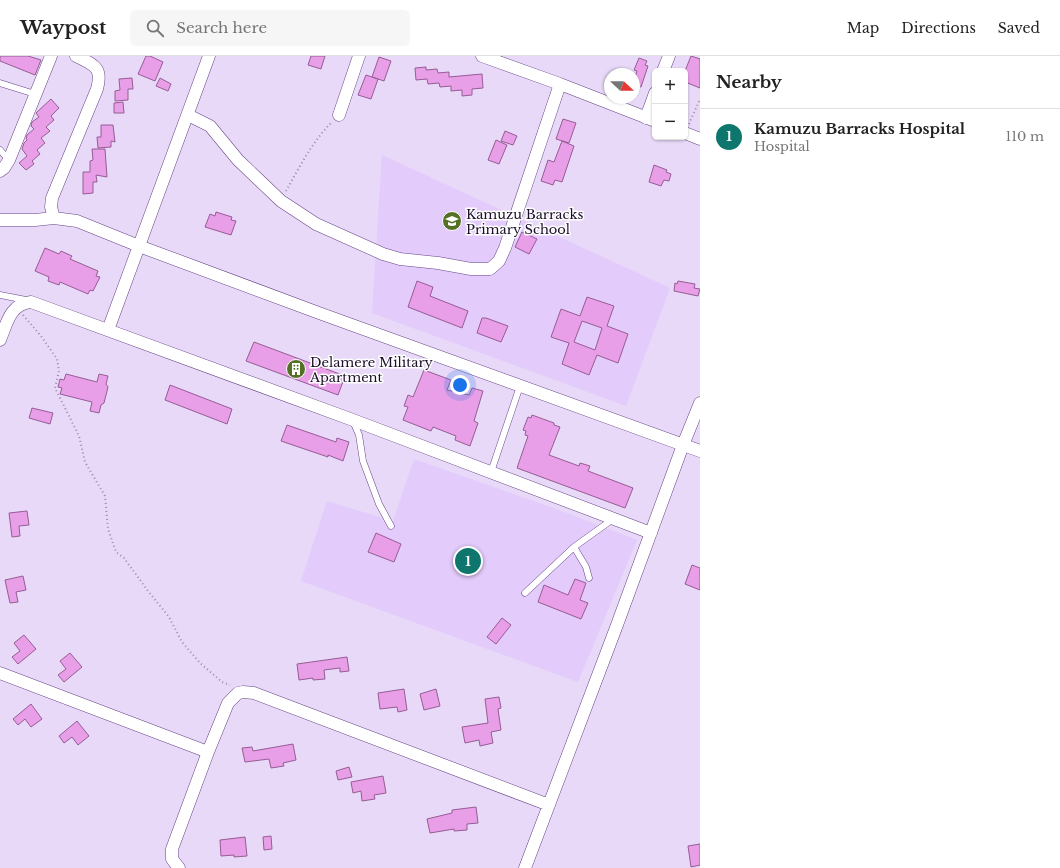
<!DOCTYPE html>
<html lang="en">
<head>
<meta charset="utf-8">
<style>
	body { margin:0; font-family:"Libre Baskerville",serif; background:#f6f6f6; color:#222 }
	.controls { position:absolute; right:12px; top:12px; display:grid; overflow:hidden; border-radius:6px; box-shadow:0 1px 3px #0004 }
	.controls button { width:36px; height:36px; display:grid; place-items:center; padding:0; border:0; border-bottom:1px solid #e0e0e0; background:#fff; color:#222; font:20px sans-serif }
	.compass { position:absolute; left:604px; top:12px; width:36px; height:36px; border-radius:50%; background:#fff; box-shadow:0 1px 3px #0004; rotate:112deg }
	.you { position:absolute; left:460px; top:329px; width:14px; height:14px; margin:-10px; border:3px solid #fff; border-radius:50%; background:#1a73e8; box-shadow:0 0 0 6px #1a73e833 }
	.badge { display:grid; place-items:center; width:26px; height:26px; border-radius:50%; background:#0f766e; color:#fff; font-size:13px; font-weight:700 }
	.pin { position:absolute; translate:-50% -50%; border:2px solid #fff; box-shadow:0 1px 4px #0006 }
	.list { margin:0; padding:0; list-style:none }
	h2 { display:flex; justify-content:space-between; align-items:center; height:52px; margin:0; padding:0 16px; font-size:17px }
	h2 small { font-size:13px; font-weight:400; color:#767676 }
	.list li { display:grid; grid-template-columns:26px 1fr auto; gap:12px; align-items:center; box-sizing:border-box; height:56px; padding:0 16px; border-top:1px solid #e0e0e0 }
	.list b { display:block; font-size:15px; white-space:nowrap }
	.list p { margin:0; font-size:13px; white-space:nowrap; color:#767676 }
	.list em { font-size:13px; font-style:normal; color:#767676 }
	.icon { flex:none; width:22px; height:22px; fill:none; stroke:currentColor; stroke-width:2; stroke-linecap:round; stroke-linejoin:round }
	.map { position:relative; flex:none; width:700px; height:812px; overflow:hidden }
	header { display:flex; align-items:center; gap:24px; box-sizing:border-box; height:56px; padding:0 20px; background:#fff; border-bottom:1px solid #e0e0e0 }
	header strong { font-size:19px }
	nav { display:flex; gap:22px; margin-inline-start:auto; font-size:14px }
	.search { width:280px; height:36px; background:#f6f6f6; display:flex; align-items:center; gap:10px; box-sizing:border-box; padding:0 14px; border-radius:6px; color:#767676; font-size:15px }
	main { display:flex }
	aside { flex:1; background:#fff }
	.map>svg:first-child { display:block }
	.built { fill:#e3cbfc }
	.building { fill:#e89fe7; stroke:#965c95; fill-rule:evenodd }
	.lines { fill:none; stroke-linecap:round; stroke-linejoin:round }
	.service-casing { stroke:#684586; stroke-width:7 }
	.minor-casing { stroke:#684586; stroke-width:13 }
	.path { stroke:#998ba8; stroke-width:2; stroke-dasharray:1 3; stroke-linecap:butt }
	.service { stroke:#fff; stroke-width:6 }
	.minor { stroke:#fff; stroke-width:12 }
	.labels { text-anchor:middle; dominant-baseline:central; stroke-width:3; stroke-linejoin:round; paint-order:stroke }
	.poi-label { font-size:13px; fill:#1c0e29; stroke:#fff; text-anchor:start }
</style>
</head>
<body>
<header>
<strong>Waypost</strong>
<div class="search"><svg class="icon" aria-label="search" viewBox="0 0 24 24"><circle cx="10" cy="10" r="6"/><path d="M15 15l6 6"/></svg>Search here</div>
<nav><a>Map</a><a>Directions</a><a>Saved</a></nav>
</header>
<main>
<div class="map">
<svg width="700" height="812" viewBox="0 0 700 812">
	<rect width="100%" height="100%" fill="#e7d9f7"/>
	<!-- built -->
	<path class="built" d="M382,99L670,232L626,350L372,257Z
		M414,403L562,455L637,484L578,626L301,525L327,445L393,465Z"/>
	<!-- building -->
	<path class="building" d="M0,0H28L41,4L35,19L0,5Z
		M146,0H150L163,6L155,25L138,18Z
		M311,0H325L321,13L308,9Z
		M691,0L700,3V32L685,26V15Z
		M379,1L391,5L384,25L372,21Z
		M639,2L647,5L645,9L648,10L641,31L634,29V24L637,15L634,14Z
		M426,11V14L437,13L438,17L449,16V21L482,18L483,32L472,33V39L462,40V34L451,35V30L440,31L439,27L428,28L427,23L416,24L415,12Z
		M366,19L378,23L371,43L358,39Z
		M132,22L133,33H128V44L115,45V35L120,34L119,23Z
		M160,22L171,28L168,35L156,30Z
		M51,43L59,52L51,60L54,64L46,71L50,75L41,82L45,87L37,94L40,98L32,105L34,108L26,114L19,107L27,100L22,93L24,87L27,84L26,82L27,79L34,73L31,70L32,66L39,61L36,57Z
		M123,46L124,57H114V47Z
		M563,63L576,67L569,87L556,83Z
		M101,69H113L115,86L111,85V91L98,92L97,81H101Z
		M505,75L517,80L513,89L501,85Z
		M496,84L507,89L499,108L488,104Z
		M562,85L574,90L562,126L555,124L553,129L541,125L548,104L554,106Z
		M92,93H105L107,121L96,119L97,126H93V137L83,138V116H90V105L93,104Z
		M654,109L667,114L666,116L671,118L669,125L664,124L661,130L649,126Z
		M216,156L232,161L231,164L236,165L231,179L205,171L210,158L215,160Z
		M522,176L537,183L529,198L515,191Z
		M45,192L59,198L61,195L72,200L70,203L98,215L96,220L100,221L93,235L90,234L88,238L60,226L59,229L48,225L49,221L35,215Z
		M417,225L433,231L430,240L468,255L462,272L408,251Z
		M678,225L695,228L694,232L700,233L698,240L674,235L675,227L677,228Z
		M587,241L614,250L607,270L628,278L618,307L597,299L589,319L562,308L569,287L551,281L561,253L580,260ZM582,265L602,272L595,294L574,286Z
		M482,262H486L508,270L501,286L477,277Z
		M254,286L345,320L338,339L246,305Z
		M424,314L451,324L447,334L469,339L472,332L483,335L474,365L478,367L470,390L455,384L456,380L433,371L431,375L403,364L408,351L404,350L408,339L413,341Z
		M66,318L97,326L99,318L108,320L106,328L108,331L104,347L101,349L99,357L90,355L92,346L60,338L62,332L58,331L60,323L64,324Z
		M170,329L232,353L227,368L165,344Z
		M32,352L53,357L50,368L29,362Z
		M532,359L554,367V369L560,371L549,399L579,410L580,407L590,410L588,415L633,432L625,452L517,412L528,380L525,379L526,375L523,374L528,361L531,362Z
		M287,369L336,386L337,382L349,386L343,405L328,399V401L281,385Z
		M27,455L29,469L19,470L20,480L12,481L9,457Z
		M376,477L401,488L394,506L368,496Z
		M692,509L700,512V534L685,528Z
		M23,520L26,534L16,536L18,546L10,547L5,524Z
		M575,523L586,527L580,544L588,547L581,563L538,546L544,529L568,539Z
		M502,562L511,569L496,588L487,581Z
		M24,579L36,593L18,608L12,601L20,595L14,587Z
		M70,597L82,611L64,626L58,619L66,613L60,605Z
		M347,601L349,615L340,616V612L324,614L325,623L313,624V622L299,624L297,608Z
		M404,633L407,654L398,656L397,651L380,653L378,637Z
		M436,633L440,650L424,654L420,638Z
		M499,641L501,652L498,653L501,674L491,676L493,687L480,690L479,684L465,687L462,671L488,667L485,643Z
		M31,648L42,663L31,671L25,663L18,669L13,663Z
		M77,665L89,680L78,689L72,681L64,687L59,680Z
		M293,688L296,704L283,707L284,710L271,712L269,703L245,706L242,692L252,691L253,695Z
		M349,711L352,721L338,724L336,715Z
		M383,720L386,737L374,739L375,743L362,745L361,735L353,737L351,726Z
		M476,751L478,767L467,768V774L454,775V773L430,777L427,763L452,757V754Z
		M271,780L272,793L264,794L263,781Z
		M245,781L247,800L234,801V799L221,800L220,784Z
		M700,788V809L691,811L688,790Z"/>
	<g class="lines">
		<!-- service casing -->
		<g class="service-casing">
			<path id="service" d="M0,27L35,38
				M0,94L9,104
				M0,239L26,244
				M353,365L359,379L363,405L379,448L391,470
				M491,416L520,330
				M574,491L586,511L589,522
				M525,537L574,491L613,463"/>
		</g>
		<!-- minor casing -->
		<g class="minor-casing">
			<path id="minor" d="M482,0L560,28L655,65
				M663,15L669,0
				M188,59L210,70L238,104L281,145L316,168L383,198L400,203L438,207L471,213H490L499,205L505,192L560,28
				M339,59L359,0
				M646,62L655,37
				M685,77L700,83
				M0,115L4,112L9,104L51,0
				M54,162L51,151L52,142L97,33C103,11 94,9 76,0
				M0,164H35L54,162L77,165L139,190L319,257L700,395
				M108,274L209,0
				M0,284C7,267 10,248 31,246L353,364L651,477
				M0,617L208,696
				M179,812L172,803V793L208,696L228,647L238,637L243,636L254,637L549,749
				M525,812L617,569L683,389L700,347"/>
		</g>
		<!-- path -->
		<path class="path" d="M689,68L700,43
			M286,135C299,112 312,86 331,67
			M23,259L41,280L57,303L59,315L55,332L79,380L85,406L105,440L108,473L116,496L124,502L148,535L169,561L182,586L200,607L222,626L230,629"/>
		<!-- service -->
		<use href="#service" class="service"/>
		<!-- minor -->
		<use href="#minor" class="minor"/>
	</g>
	<!-- icons -->
	<defs>
		<g id="school-disc" transform="scale(1)"><circle r="9.5" fill="#537024" stroke="#fff"/><path d="M0-5L7-2L0 1L-7-2ZM-4 1L0 2.5L4 1V4Q0 6-4 4Z" fill="#fff"/></g>
		<g id="building-disc" transform="scale(1)"><circle r="9.5" fill="#537024" stroke="#fff"/><path d="M-4-6H4V6H1V3H-1V6H-4ZM-2.5-4.3h1.7v1.8h-1.7ZM.8-4.3h1.7v1.8H.8ZM-2.5-1h1.7V.8h-1.7ZM.8-1h1.7V.8H.8Z" fill="#fff"/></g>
	</defs>
	<g fill-rule="evenodd">
		<use href="#school-disc" x="452" y="165"/>
		<use href="#building-disc" x="296" y="313"/>
	</g>
	<g class="labels">
		<!-- poi labels -->
		<g class="poi-label">
			<text x="466" y="158">Kamuzu Barracks<tspan x="466" dy="15">Primary School</tspan></text>
			<text x="310" y="306">Delamere Military<tspan x="310" dy="15">Apartment</tspan></text>
		</g>
	</g>
</svg>
<div class="controls">
<button>+</button>
<button>−</button>
</div>
<svg class="compass" viewBox="-18 -18 36 36"><path d="M0-13l5 13h-10z" fill="#e53935"/><path d="M0 13l5-13h-10z" fill="#767676"/></svg>
<div class="you"></div>
<div class="pin badge" style="left:468px;top:505px">1</div>
</div>
<aside>
<h2>Nearby<small></small></h2>
<ul class="list">
<li><span class="badge">1</span><div><b>Kamuzu Barracks Hospital</b><p>Hospital</p></div><em>110 m</em></li>
</ul>
</aside>
</main>
</body>
</html>
